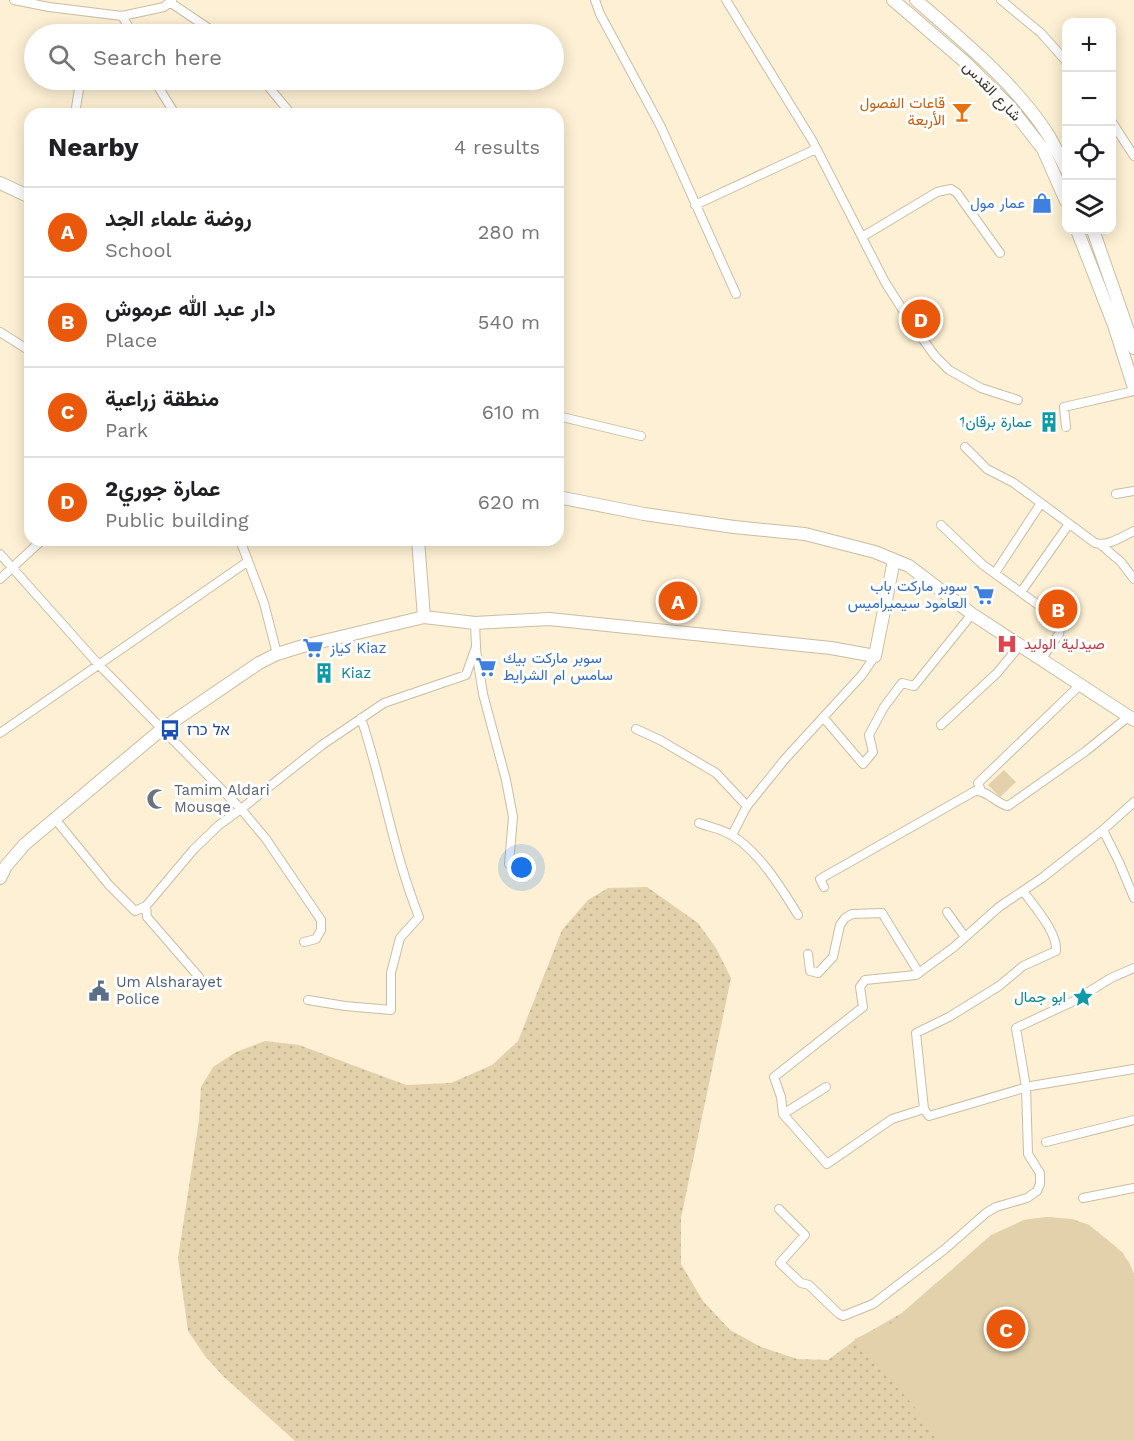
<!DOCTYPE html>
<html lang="en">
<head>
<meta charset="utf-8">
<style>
	body { margin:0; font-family:"Work Sans",Vazirmatn,"Noto Sans Hebrew",sans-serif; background:#f2f2f2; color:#202124 }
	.controls { position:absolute; right:18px; top:18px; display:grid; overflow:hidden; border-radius:12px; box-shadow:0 3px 15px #0003 }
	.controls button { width:54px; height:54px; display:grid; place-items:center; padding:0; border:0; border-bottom:2px solid #e0e0e0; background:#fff; color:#202124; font:30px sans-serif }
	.you { position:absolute; left:522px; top:868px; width:21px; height:21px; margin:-15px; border:4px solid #fff; border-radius:50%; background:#1a73e8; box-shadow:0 0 0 9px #1a73e833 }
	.badge { display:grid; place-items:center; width:39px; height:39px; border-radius:50%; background:#ea580c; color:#fff; font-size:20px; font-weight:700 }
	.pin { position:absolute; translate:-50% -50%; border:3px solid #fff; box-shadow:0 2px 6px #0006 }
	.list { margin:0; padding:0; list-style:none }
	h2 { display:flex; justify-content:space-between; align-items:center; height:78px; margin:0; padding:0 24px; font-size:26px }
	h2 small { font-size:20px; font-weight:400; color:#757577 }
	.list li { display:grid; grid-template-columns:39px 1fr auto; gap:18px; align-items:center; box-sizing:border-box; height:90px; padding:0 24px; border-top:2px solid #e0e0e0 }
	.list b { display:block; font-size:22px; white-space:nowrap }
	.list p { margin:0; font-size:20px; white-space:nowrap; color:#757577 }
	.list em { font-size:20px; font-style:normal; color:#757577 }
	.icon { flex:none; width:33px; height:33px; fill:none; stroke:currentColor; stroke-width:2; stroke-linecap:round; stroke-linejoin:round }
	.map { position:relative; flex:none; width:1134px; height:1441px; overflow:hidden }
	.search { position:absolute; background:#fff; box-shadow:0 3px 15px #0003; left:24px; top:24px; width:540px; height:66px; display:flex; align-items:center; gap:15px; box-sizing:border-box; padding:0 21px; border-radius:33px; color:#757577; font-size:22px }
	.panel { position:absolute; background:#fff; box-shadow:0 3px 15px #0003; left:24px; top:108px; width:540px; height:438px; border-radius:18px }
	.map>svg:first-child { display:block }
	.grass { fill:url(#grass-dots) }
	.park { fill:#e2d1ab }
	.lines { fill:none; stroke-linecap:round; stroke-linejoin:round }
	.street-casing { stroke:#cabda2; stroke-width:10 }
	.secondary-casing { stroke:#cabda2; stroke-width:14 }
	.street { stroke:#fff; stroke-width:8 }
	.secondary { stroke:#fff; stroke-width:12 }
	.labels { text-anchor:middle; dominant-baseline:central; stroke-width:6; stroke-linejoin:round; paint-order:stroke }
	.street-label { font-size:15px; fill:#373328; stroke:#fff }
	.food-label { font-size:15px; fill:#c56008; stroke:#fff; text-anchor:end }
	.shop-label { font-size:15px; fill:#366cbe; stroke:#fff; text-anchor:end }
	.culture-label { font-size:15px; fill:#0d838f; stroke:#fff; text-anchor:end }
	.health-label { font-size:15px; fill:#be3a42; stroke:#fff; text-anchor:start }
	.transit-label { font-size:15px; fill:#164399; stroke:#fff; text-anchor:start }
	.worship-label { font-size:15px; fill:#5b616d; stroke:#fff; text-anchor:start }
	.service-label { font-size:15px; fill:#4e5e75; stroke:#fff; text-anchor:start }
</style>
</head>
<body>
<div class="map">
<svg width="1134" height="1441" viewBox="0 0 1134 1441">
	<defs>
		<pattern id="grass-dots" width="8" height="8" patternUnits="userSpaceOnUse" patternTransform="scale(1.5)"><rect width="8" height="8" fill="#e2d1ab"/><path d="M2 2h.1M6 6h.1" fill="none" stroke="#c2b493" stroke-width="1.8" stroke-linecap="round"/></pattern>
	</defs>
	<rect width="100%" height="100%" fill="#fdf0d4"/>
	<!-- grass -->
	<path class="grass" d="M647,887L698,923L716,948L731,978L681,1218V1264L703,1301L730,1330L761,1347L797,1359L828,1360L855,1340L902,1313L936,1283L1024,1220L1047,1217L1072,1219L1089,1225L1116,1247L1129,1262L1134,1274V1441H295L223,1376L205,1356L188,1331L178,1258L199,1120L201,1087L213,1067L236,1052L265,1041L299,1045L406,1085L451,1083L492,1065L518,1041L562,930L588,900L608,888Z"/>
	<!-- park -->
	<path class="park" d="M1004,770L1016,782L1000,797L988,785Z
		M1047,1217L1072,1220L1089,1225L1123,1253L1134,1275V1439L1132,1441H943L879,1365L854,1339L889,1325L991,1235L1024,1220Z"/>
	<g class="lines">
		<!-- street casing -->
		<g class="street-casing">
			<path id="street" d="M14,0L49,7L122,16L164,7L172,0
				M595,0L600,14L661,127L736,294
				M726,0L812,140L885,282L911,323L935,356L949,370L981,388L1018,400
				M1001,0L1041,33L1066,61
				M171,3L217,34
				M122,16L133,34
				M154,80L175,114
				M263,80L291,114
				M75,114L80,83
				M1112,122L1134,156
				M695,205L816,149
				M862,237L937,192L951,189L957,193L1000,253
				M0,332L30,351
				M558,416L641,436
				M1066,427L1064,407L1134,391
				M965,447L987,469L1014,483L1095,543C1108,547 1123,536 1134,531
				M1116,494L1134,491
				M941,525L983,565L1055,617L1061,623L1059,634L1042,658
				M240,540L264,603L277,654
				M1100,544L1121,562L1134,579
				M0,554L99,665L241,809L322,745L384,703L466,675L476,647L475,623
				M995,573L1041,503
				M0,579L42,540
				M1021,592L1069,524
				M476,650L483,694L506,780L513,817L509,864
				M823,717L863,764L873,752L869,735L884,707L902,683L914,686L972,614
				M941,725L997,673L1021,644
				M636,729L660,740L716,773L747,806L785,759L862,675L875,656
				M0,733L247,562
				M981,791L978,783L1080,685
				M55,819L109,885L135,911L146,906
				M699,823C709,827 722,829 731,835C758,850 782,889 798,915
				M1103,830L1119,862L1134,898
				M732,835L747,806
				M824,887L820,879L975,791C988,790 996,804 1008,806L1086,751L1128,717
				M947,912L965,937
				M808,954L810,971L818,973L833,957L840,925L845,918L852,914L882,913L919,973
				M199,977L147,917L146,906L194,849L219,825L241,809L266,839L321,920V930L316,939L304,942
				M308,1000L345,1006L391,1010V973L400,938L419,917C393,852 383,783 361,718
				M826,1087L783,1114L827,1164L892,1119L924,1109L929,1116L1031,1086L1134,1069
				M924,1109L916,1033L949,1017L999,986L1023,966L1056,951C1058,933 1034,906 1023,891
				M783,1114L781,1097L774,1077L863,1007L860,987L865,980L916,975L954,947L999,907L1042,878L1103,830L1134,802
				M1046,1142L1134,1120
				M1083,1198L1134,1188
				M779,1209L805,1235L780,1263L801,1283L809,1285L839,1314L843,1316L873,1304L945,1249L986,1213L996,1207L1027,1198L1037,1191L1040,1184V1173L1028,1154L1026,1087L1016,1028L1074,1001L1111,978L1134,968"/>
		</g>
		<!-- secondary casing -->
		<g class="secondary-casing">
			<path id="secondary" d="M893,0L965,62L1011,108L1043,149L1066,201
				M916,0C962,40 1016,84 1049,136C1055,147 1061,158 1066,169
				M0,183L30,197
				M1077,230L1114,325L1134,388
				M1093,230L1134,348
				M558,497L644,514L734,527L805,534L875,552L909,566L972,614L1134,720
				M424,617L475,623L549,619L831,648L875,656L894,560
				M0,878L6,866L25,844L162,729L259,663L277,654L303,646L424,617L418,540"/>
		</g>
		<!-- street -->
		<use href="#street" class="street"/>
		<!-- secondary -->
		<use href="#secondary" class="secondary"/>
	</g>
	<!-- icons -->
	<defs>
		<g id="bar-bare" transform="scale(1.62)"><path d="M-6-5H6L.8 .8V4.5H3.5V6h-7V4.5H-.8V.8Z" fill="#e8710a" stroke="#fff" stroke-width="2.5" paint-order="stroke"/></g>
		<g id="shop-bare" transform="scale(1.62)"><path d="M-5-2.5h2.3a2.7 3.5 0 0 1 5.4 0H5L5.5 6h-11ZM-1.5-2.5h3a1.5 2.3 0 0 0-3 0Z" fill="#3f7fe0" stroke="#fff" stroke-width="2.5" paint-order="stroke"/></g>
		<g id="building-bare" transform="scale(1.62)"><path d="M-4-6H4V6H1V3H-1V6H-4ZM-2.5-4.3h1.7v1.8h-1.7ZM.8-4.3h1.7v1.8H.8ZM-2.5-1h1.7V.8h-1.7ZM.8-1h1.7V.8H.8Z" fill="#0f9aa8" stroke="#fff" stroke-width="2.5" paint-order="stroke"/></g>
		<g id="supermarket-bare" transform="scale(1.62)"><path d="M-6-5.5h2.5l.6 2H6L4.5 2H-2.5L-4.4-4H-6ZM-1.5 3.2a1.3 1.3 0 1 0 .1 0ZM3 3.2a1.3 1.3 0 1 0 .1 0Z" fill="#3f7fe0" stroke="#fff" stroke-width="2.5" paint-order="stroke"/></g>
		<g id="hospital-bare" transform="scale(1.62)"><path d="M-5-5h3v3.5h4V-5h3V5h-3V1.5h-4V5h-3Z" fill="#e0444e" stroke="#fff" stroke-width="2.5" paint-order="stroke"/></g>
		<g id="bus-bare" transform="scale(1.62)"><path d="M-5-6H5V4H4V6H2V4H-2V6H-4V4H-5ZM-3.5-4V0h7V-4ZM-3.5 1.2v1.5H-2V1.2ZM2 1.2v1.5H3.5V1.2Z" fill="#1a4fb4" stroke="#fff" stroke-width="2.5" paint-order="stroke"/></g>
		<g id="mosque-bare" transform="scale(1.62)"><path d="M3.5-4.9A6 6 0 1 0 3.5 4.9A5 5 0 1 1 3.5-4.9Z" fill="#6b7280" stroke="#fff" stroke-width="2.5" paint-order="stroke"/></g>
		<g id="civic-bare" transform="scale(1.62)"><path d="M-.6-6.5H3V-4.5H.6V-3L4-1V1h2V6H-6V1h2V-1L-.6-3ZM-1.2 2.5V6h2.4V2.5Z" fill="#5c6f8a" stroke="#fff" stroke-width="2.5" paint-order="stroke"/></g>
		<g id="sight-bare" transform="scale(1.62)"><path d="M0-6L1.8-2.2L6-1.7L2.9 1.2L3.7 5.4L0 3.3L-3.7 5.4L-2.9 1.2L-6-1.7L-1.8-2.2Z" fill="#0f9aa8" stroke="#fff" stroke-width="2.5" paint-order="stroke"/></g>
	</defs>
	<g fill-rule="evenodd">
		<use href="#bar-bare" x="962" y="112"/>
		<use href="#shop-bare" x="1042" y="203"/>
		<use href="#building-bare" x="1049" y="422"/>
		<use href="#supermarket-bare" x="984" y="595"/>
		<use href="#hospital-bare" x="1007" y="644"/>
		<use href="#supermarket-bare" x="313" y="648"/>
		<use href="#supermarket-bare" x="486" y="667"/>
		<use href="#building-bare" x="324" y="673"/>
		<use href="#bus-bare" x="170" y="730"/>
		<use href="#mosque-bare" x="157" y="799"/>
		<use href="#civic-bare" x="99" y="991"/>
		<use href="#sight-bare" x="1083" y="997"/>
	</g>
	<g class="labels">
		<!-- street labels -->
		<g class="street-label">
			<text transform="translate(992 91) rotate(46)">شارع القدس</text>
		</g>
		<!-- food labels -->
		<g class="food-label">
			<text x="945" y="103">قاعات الفصول<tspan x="945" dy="17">الأربعة</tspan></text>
		</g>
		<!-- shop labels -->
		<g class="shop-label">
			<text x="1025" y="203">عمار مول</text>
			<text x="967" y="586">سوبر ماركت باب<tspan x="967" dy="17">العامود سيميراميس</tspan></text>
			<text x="330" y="648" text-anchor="start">كياز Kiaz</text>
			<text x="503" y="658" text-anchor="start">سوبر ماركت بيك<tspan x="503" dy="17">سامس ام الشرايط</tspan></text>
		</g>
		<!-- culture labels -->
		<g class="culture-label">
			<text x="1032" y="422">1عمارة برقان</text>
			<text x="341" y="673" text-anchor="start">Kiaz</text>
			<text x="1066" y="997">ابو جمال</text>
		</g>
		<!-- health labels -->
		<g class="health-label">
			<text x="1024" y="644">صيدلية الوليد</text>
		</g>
		<!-- transit labels -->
		<g class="transit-label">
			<text x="187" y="730">אל כרז</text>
		</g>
		<!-- worship labels -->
		<g class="worship-label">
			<text x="174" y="790">Tamim Aldari<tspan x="174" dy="17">Mousqe</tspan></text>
		</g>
		<!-- service labels -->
		<g class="service-label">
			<text x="116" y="982">Um Alsharayet<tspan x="116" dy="17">Police</tspan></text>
		</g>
	</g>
</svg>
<div class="controls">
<button>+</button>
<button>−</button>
<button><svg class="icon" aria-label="locate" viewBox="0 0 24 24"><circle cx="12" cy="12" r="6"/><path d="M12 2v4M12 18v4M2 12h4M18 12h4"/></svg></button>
<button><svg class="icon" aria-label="layers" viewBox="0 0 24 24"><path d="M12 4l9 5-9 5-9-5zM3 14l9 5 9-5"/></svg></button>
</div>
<div class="you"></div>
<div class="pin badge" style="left:678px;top:601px">A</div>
<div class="pin badge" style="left:1058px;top:609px">B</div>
<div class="pin badge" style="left:1006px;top:1329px">C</div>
<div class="pin badge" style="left:921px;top:319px">D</div>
<div class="search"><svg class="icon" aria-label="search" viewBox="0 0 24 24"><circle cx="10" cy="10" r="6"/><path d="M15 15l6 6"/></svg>Search here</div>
<section class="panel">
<h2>Nearby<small>4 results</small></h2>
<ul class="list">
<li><span class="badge">A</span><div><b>روضة علماء الجد</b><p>School</p></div><em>280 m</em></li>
<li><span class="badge">B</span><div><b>دار عبد الله عرموش</b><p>Place</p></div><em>540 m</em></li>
<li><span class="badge">C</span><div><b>منطقة زراعية</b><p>Park</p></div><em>610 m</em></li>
<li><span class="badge">D</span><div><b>عمارة جوري2</b><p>Public building</p></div><em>620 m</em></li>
</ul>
</section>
</div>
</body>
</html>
